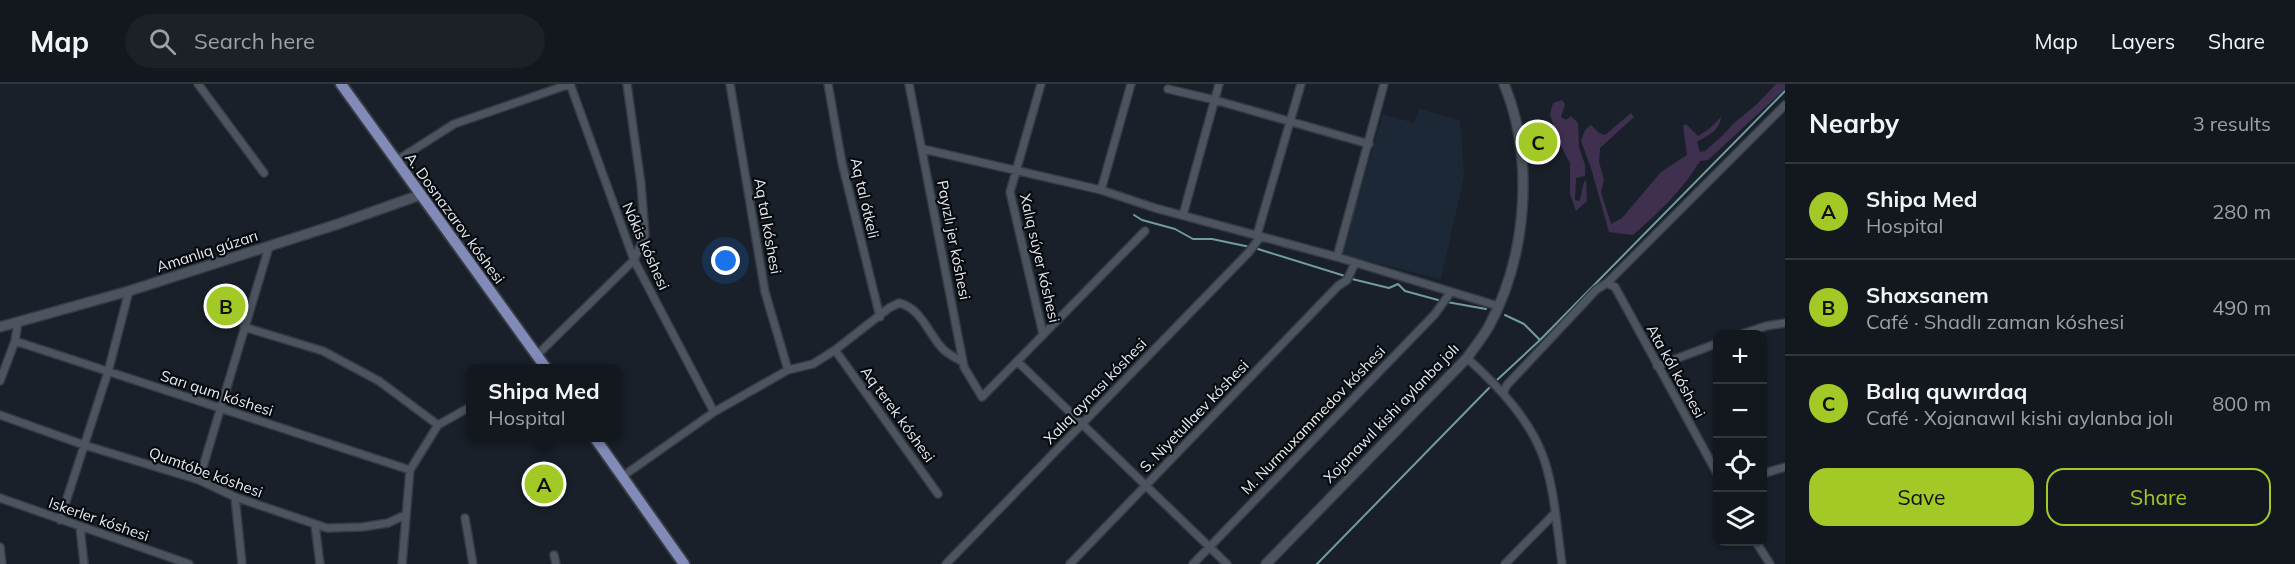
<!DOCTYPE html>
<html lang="en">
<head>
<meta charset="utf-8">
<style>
	body { margin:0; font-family:Mulish,sans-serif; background:#1c2128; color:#f1f3f6 }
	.controls { position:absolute; right:18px; bottom:18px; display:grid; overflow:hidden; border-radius:12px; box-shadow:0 2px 4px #0004 }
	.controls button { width:54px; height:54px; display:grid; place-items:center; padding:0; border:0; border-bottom:2px solid #32373d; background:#13181f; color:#f1f3f6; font:30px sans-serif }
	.you { position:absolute; left:726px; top:177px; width:21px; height:21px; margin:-15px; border:4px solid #fff; border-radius:50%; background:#1a73e8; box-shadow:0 0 0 9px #1a73e833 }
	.badge { display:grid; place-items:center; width:39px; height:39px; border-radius:50%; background:#a3c927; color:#111; font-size:20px; font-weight:700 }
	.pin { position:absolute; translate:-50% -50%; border:3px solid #fff; box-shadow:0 2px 6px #0006 }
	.popup { position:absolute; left:466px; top:280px; width:156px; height:78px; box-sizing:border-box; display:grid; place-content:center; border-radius:12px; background:#13181f; filter:drop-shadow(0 2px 4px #0005); font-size:20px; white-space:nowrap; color:#9da0a4 }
	.popup b { font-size:22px; color:#f1f3f6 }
	.popup::after { content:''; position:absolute; left:50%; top:100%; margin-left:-12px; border:12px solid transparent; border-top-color:#13181f }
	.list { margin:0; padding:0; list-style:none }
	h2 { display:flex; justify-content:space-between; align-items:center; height:78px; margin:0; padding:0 24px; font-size:26px }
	h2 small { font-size:20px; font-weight:400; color:#9da0a4 }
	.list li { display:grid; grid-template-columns:39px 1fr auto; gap:18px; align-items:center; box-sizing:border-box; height:96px; padding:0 24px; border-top:2px solid #32373d }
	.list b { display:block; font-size:22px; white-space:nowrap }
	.list p { margin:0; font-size:20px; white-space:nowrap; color:#9da0a4 }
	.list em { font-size:20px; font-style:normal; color:#9da0a4 }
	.actions { display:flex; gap:12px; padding:18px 24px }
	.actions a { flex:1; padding:14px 0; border:2px solid #a3c927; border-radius:18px; text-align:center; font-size:21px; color:#a3c927 }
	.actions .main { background:#a3c927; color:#111 }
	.icon { flex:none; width:33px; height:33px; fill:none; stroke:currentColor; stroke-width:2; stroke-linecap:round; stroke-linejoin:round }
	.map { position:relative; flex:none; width:1785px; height:480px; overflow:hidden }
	header { display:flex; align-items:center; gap:36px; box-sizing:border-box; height:84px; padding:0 30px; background:#13181f; border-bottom:2px solid #32373d }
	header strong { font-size:28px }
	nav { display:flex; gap:33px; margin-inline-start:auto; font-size:21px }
	.search { width:420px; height:54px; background:#1c2128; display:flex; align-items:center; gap:15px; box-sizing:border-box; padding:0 21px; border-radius:33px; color:#9da0a4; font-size:22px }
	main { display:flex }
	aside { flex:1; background:#13181f }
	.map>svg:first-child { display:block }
	.built { fill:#1d2836 }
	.green { fill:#3f3050 }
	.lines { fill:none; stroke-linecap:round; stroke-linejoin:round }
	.stream { stroke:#729ca0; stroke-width:2 }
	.street-casing { stroke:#363b43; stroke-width:10 }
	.secondary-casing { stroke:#363b43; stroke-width:12 }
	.primary-casing { stroke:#363b43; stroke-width:14 }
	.street { stroke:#4c555f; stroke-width:7 }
	.secondary { stroke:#4c555f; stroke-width:9 }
	.primary { stroke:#828ab8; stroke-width:10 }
	.labels { text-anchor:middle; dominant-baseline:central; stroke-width:4.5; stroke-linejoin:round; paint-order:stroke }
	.street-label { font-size:15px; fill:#e5eaf0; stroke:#070a0e }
</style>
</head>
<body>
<header>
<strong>Map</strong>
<div class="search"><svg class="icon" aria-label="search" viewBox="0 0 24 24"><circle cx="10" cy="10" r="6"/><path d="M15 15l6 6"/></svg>Search here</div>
<nav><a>Map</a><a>Layers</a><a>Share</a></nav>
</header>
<main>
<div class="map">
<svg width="1785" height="480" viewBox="0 0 1785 480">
	<rect width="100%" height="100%" fill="#192029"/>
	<!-- built -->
	<path class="built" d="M1419,25L1460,36L1464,92L1441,195L1341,170L1383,30L1414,39Z"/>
	<!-- green -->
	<path class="green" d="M1776,0H1785V5L1708,76L1700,77C1683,106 1658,129 1633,151L1609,148L1591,84L1581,57L1585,46L1591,41L1599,49L1605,51L1631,29L1634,33L1600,64L1599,78L1604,96L1601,108L1611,140L1622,134L1661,88L1687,71L1683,42L1686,40L1698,52L1709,45L1721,33C1719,48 1708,51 1697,58L1700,68L1705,67L1722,52L1734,39L1756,21Z
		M1562,16L1565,20L1561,33L1566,36L1571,32L1578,39L1579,63L1585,81V92L1576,94L1575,116L1579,117C1583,109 1581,102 1586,95L1587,117L1576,127L1570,110V79L1558,57L1550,30L1553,19Z"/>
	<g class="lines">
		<!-- stream -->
		<path class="stream" d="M1134,131L1142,136L1175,145L1193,155H1212L1250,163
			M1258,165L1345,192
			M1352,195L1389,204L1398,200L1405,207L1438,216
			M1447,218L1486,225
			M1505,231L1524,240L1540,256
			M1497,296L1540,256L1785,7
			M1317,480L1489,304"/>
		<!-- street casing -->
		<g class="street-casing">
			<path id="street" d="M198,0L264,89
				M570,0L634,176L714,328
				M730,0L765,208L788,286
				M828,0L842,79L880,233
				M909,0L964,283L982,313L1145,147
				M1041,0L1010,108L1043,250
				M1168,5L1215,16L1369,60
				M923,65L1101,106L1155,124L1337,173L1498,222
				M396,77L454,40L570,0
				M1101,106L1131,0
				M1183,131L1219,0
				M1257,151L1301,0
				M1337,173L1384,0
				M1607,199L1615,203L1718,391
				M244,243L323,267L379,297L438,341
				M1742,250L1766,242L1785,239
				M15,257L410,386
				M835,266L938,410
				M537,271L634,176L645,151L641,100L627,0
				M1467,274C1498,302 1530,335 1544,375C1555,408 1557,446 1562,480
				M1017,277L1227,480
				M1657,282L1718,259
				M0,297L15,257L18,238
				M1503,309L1507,301L1596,206L1607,199L1785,21
				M0,331L84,361L199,396L235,413L327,444L362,443L388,439L405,431
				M1762,390L1785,383
				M623,392L714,328L788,286L813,280L835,266L889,224L899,219C921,224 928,249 942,264C947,270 956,274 963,278
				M199,396L269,163
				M235,413L242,480
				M0,414L189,480
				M465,434L473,480
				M60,436L108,288L129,207
				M315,441L320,480
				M80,443L84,480
				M1756,458L1770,480
				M0,463L2,480
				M554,471L556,480
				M402,480L410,386L438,341L470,323
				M946,480L1249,168L1261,152
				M1070,480L1338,202L1347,196L1355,179
				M1193,480L1435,230L1450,209
				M1505,480L1555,429"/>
		</g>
		<!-- secondary casing -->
		<g class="secondary-casing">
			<path id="secondary" d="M0,243L129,207L338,140L420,111
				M1266,480L1467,274C1474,264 1482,254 1488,244C1527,173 1535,75 1504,0"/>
		</g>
		<!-- primary casing -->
		<g class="primary-casing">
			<path id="primary" d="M341,0L546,284
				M595,354L684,480"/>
		</g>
		<!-- street -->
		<use href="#street" class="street"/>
		<!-- secondary -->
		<use href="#secondary" class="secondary"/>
		<!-- primary -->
		<use href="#primary" class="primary"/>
	</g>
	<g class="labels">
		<!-- street labels -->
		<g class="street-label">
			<text transform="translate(865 114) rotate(77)">Aq tal ótkeli</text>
			<text transform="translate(455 134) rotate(54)">A. Dosnazarov kóshesi</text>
			<text transform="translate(768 142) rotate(80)">Aq tal kóshesi</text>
			<text transform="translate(954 156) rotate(79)">Payızlı jer kóshesi</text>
			<text transform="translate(646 162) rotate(66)">Nókis kóshesi</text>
			<text transform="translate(207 167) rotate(-18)">Amanlıq gúzarı</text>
			<text transform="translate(1040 174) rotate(77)">Xalıq súyer kóshesi</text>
			<text transform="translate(1676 287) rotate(61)">Ata kól kóshesi</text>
			<text transform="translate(1095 307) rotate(-46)">Xalıq aynası kóshesi</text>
			<text transform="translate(217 309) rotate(18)">Sarı qum kóshesi</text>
			<text transform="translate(1391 329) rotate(-46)">Xojanawıl kishi aylanba jolı</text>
			<text transform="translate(898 330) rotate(54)">Aq terek kóshesi</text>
			<text transform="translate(1194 332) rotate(-46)">S. Niyetullaev kóshesi</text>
			<text transform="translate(1313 336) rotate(-46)">M. Nurmuxammedov kóshesi</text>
			<text transform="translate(206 388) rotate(20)">Qumtóbe kóshesi</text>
			<text transform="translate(99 435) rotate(19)">Iskerler kóshesi</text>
		</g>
	</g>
</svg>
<div class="controls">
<button>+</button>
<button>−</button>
<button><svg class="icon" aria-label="locate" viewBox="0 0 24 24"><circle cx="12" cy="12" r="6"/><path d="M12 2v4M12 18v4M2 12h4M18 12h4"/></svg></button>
<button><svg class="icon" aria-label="layers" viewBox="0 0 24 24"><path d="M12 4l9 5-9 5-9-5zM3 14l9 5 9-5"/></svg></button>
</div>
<div class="you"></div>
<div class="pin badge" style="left:544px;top:400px">A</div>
<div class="popup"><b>Shipa Med</b>Hospital</div>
<div class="pin badge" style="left:226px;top:222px">B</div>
<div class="pin badge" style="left:1538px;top:58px">C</div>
</div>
<aside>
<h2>Nearby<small>3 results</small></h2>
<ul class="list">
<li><span class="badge">A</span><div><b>Shipa Med</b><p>Hospital</p></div><em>280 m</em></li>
<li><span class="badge">B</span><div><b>Shaxsanem</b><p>Café · Shadlı zaman kóshesi</p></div><em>490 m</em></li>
<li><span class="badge">C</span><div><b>Balıq quwırdaq</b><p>Café · Xojanawıl kishi aylanba jolı</p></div><em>800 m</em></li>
</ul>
<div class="actions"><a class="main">Save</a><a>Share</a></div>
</aside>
</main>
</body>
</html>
